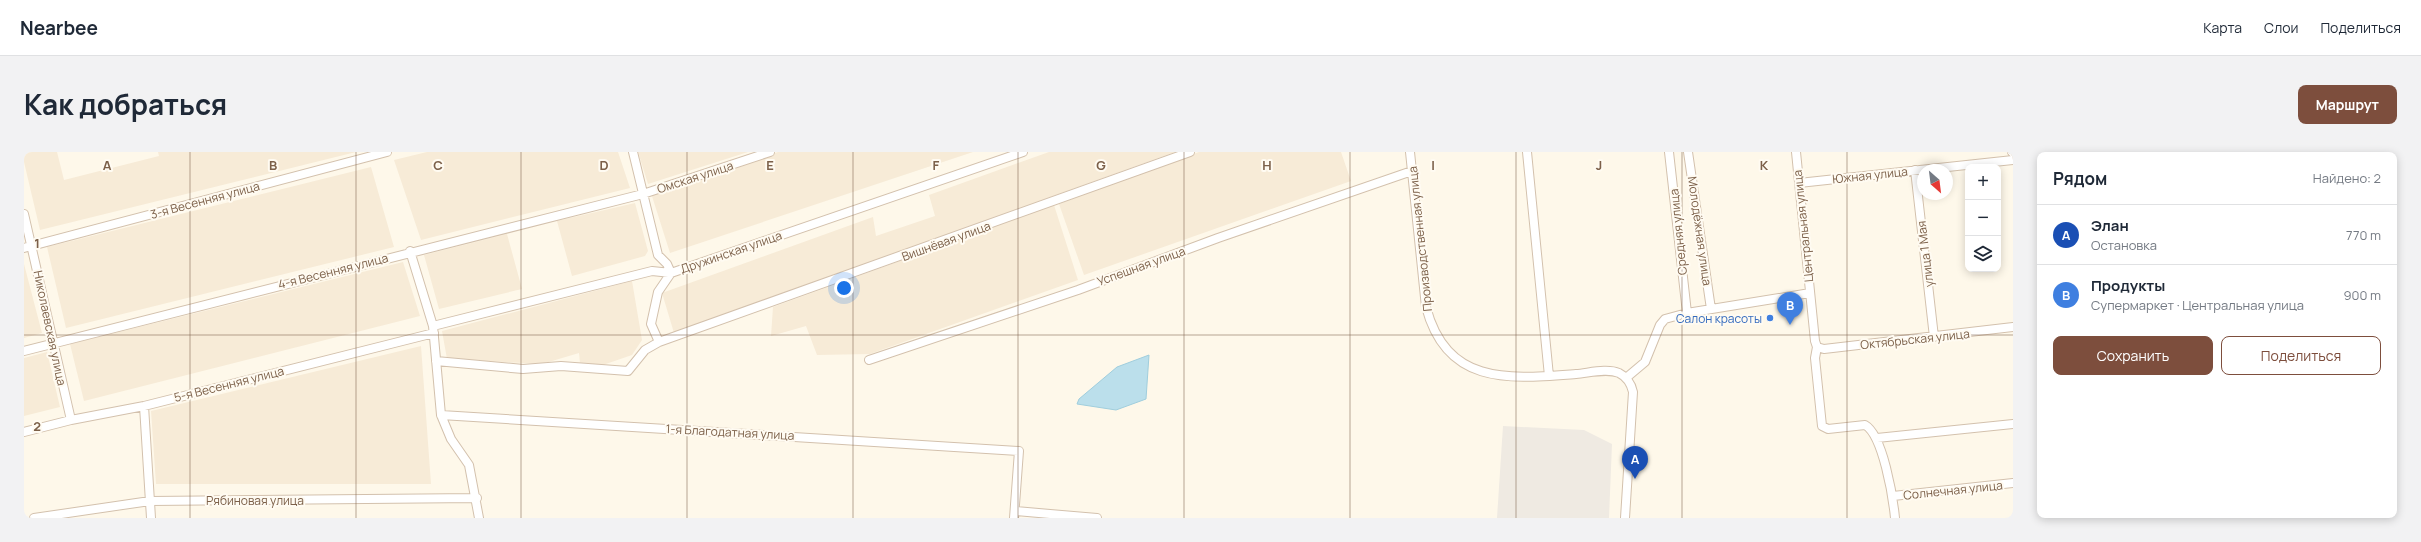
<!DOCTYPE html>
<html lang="ru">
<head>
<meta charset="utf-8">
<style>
	body { margin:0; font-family:Manrope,sans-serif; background:#f2f2f3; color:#1f2937 }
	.controls { position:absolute; right:12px; top:12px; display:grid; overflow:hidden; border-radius:8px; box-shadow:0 2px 10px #0003 }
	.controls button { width:36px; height:36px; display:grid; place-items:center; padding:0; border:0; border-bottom:1px solid #e0e1e3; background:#fff; color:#1f2937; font:20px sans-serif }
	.compass { position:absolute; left:1893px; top:12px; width:36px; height:36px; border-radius:50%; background:#fff; box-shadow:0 2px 10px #0003; rotate:152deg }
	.you { position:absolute; left:820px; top:136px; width:14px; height:14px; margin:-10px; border:3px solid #fff; border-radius:50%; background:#1a73e8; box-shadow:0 0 0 6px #1a73e833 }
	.badge { display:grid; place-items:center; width:26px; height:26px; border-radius:50%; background:#7d4e3d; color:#fff; font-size:13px; font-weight:700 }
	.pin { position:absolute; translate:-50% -33px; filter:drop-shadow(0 1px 2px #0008) }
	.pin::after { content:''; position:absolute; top:21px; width:14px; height:12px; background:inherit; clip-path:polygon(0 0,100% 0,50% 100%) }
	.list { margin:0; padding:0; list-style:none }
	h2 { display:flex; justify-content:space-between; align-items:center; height:52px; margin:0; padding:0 16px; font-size:17px }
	h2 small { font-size:13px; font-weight:400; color:#747a83 }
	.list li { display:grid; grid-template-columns:26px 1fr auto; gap:12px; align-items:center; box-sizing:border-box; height:60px; padding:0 16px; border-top:1px solid #e0e1e3 }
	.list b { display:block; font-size:15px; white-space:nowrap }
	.list p { margin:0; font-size:13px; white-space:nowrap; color:#747a83 }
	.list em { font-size:13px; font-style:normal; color:#747a83 }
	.actions { display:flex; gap:8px; padding:12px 16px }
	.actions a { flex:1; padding:9px 0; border:1px solid #7d4e3d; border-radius:8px; text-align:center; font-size:14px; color:#7d4e3d }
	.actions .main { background:#7d4e3d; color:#fff }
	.icon { flex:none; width:22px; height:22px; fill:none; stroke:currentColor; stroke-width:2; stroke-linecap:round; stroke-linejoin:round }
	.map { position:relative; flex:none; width:1989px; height:366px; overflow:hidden; border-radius:8px }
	header { display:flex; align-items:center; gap:24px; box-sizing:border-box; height:56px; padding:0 20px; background:#fff; border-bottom:1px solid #e0e1e3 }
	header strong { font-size:19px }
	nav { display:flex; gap:22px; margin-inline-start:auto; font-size:14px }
	.intro { display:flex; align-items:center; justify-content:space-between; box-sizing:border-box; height:96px; padding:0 24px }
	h1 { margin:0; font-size:28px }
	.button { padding:10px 18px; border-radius:8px; background:#7d4e3d; color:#fff; font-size:14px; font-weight:700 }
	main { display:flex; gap:24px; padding:0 24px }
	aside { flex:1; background:#fff; border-radius:8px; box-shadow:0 2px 10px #0003 }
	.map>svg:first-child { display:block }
	.residential { fill:#f7ebd7 }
	.industrial { fill:#efeae2 }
	.water { fill:#bbdfeb; stroke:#a0cedd }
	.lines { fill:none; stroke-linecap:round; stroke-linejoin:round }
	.minor-casing { stroke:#d3c1ad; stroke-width:10 }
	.minor { stroke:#fff; stroke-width:8 }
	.grid { fill:none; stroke:#7c6049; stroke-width:1; stroke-opacity:0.55 }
	.shop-dot { fill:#3f7fe0; stroke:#fffbf2; stroke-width:1.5 }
	.labels { text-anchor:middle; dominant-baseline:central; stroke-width:4; stroke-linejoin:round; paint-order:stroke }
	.street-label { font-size:12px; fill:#7c6049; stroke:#fffbf2 }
	.shop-label { font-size:12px; fill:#366cbe; stroke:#fffbf2; text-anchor:end }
	.grid-label { font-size:13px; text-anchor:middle; font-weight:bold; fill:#7c6049; stroke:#fffbf2; stroke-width:4; stroke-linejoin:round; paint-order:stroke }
</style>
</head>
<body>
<header>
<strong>Nearbee</strong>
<nav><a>Карта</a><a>Слои</a><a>Поделиться</a></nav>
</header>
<div class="intro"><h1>Как добраться</h1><a class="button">Маршрут</a></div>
<main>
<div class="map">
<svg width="1989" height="366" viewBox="0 0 1989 366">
	<rect width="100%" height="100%" fill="#fef8ea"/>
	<!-- residential -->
	<path class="residential" d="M0,0H33L40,28L135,4L134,0H332L16,78L0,10Z
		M403,0H594L606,36L397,88L370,8Z
		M614,0H724L624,32Z
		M754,0H949L646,101L627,41Z
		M1025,0H1151L650,181L638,141L849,65L852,84L911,64L905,43Z
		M1175,0H1317L1327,29L1060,123L1035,52Z
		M347,15L370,95L42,176L23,95Z
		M611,51L624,99L621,104L548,124L533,69Z
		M1030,53L1054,128L846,202L793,203L782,174L747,184L749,155Z
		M483,82L498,137L415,157L400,103Z
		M379,110L396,164L60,249L46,192Z
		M0,112L18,181L0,186Z
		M608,129L618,188L608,203L576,214L556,211L555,201L518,212L423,207L418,179Z
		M397,194L407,332H132L127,259Z
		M23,200L36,255L0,264V206Z"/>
	<!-- industrial -->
	<path class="industrial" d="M1479,274L1560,278L1588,292L1585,366H1473Z"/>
	<!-- water -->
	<path class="water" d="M1125,203L1122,247L1092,258L1053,252L1055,247L1093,215Z"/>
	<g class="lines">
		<!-- minor casing -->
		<g class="minor-casing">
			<path id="minor" d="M1386,0L1402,155C1423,234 1485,227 1552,222C1565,221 1583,216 1595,221C1603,225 1607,231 1609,240L1601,366
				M1503,0L1525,224
				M1645,0L1663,161
				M1664,0L1687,157
				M1772,0L1791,189L1793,195
				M1988,0L1989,1
				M1891,18L1910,185
				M1775,31L1989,8
				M0,62L47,268
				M0,96L363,0
				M386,99L409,174L417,263L427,287L445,313L455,366
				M409,174L628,119L647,121L999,0
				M635,190L1166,0
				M1793,195L1791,206L1798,274L1804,277L1841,273C1859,283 1869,345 1871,366
				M1793,195L1800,197L1989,175
				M0,199L619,42L746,0
				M845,208L1054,138L1194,86L1388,19
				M412,209L499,217L537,214L604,219L621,198L635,190L627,172L634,140L647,121L643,112L634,103L609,0
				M1602,226L1621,210L1636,173L1641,167L1663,161L1786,141
				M120,254L127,366
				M417,263L995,299L990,366
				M0,280L47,268L120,254L410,181
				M1853,286L1989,272
				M1869,344L1989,331
				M991,359L1073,366
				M10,366L126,349L453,346"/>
		</g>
		<!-- minor -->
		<use href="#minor" class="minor"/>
	</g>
	<!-- grid -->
	<path class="grid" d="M166,0V366M332,0V366M497,0V366M663,0V366M829,0V366M994,0V366M1160,0V366M1326,0V366M1492,0V366M1658,0V366M1823,0V366M0,183H1989"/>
	<!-- markers -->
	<circle class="shop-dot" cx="1746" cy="166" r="4"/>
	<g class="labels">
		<!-- street labels -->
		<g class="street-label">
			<text transform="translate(1846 23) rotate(-6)">Южная улица</text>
			<text transform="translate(671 25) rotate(-18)">Омская улица</text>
			<text transform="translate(181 48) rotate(-15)">3-я Весенняя улица</text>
			<text transform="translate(1779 74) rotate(-96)">Центральная улица</text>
			<text transform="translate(1676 79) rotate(82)">Молодёжная улица</text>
			<text transform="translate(1654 80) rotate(-96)">Средняя улица</text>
			<text transform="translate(1396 87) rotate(-96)">Производственная улица</text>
			<text transform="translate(922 89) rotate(-20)">Вишнёвая улица</text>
			<text transform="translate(707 100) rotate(-19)">Дружинская улица</text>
			<text transform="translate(1901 102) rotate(-97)">улица 1 Мая</text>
			<text transform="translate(1117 114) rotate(-20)">Успешная улица</text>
			<text transform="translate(309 119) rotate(-14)">4-я Весенняя улица</text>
			<text transform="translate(26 176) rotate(78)">Николаевская улица</text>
			<text transform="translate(1891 187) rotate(-6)">Октябрьская улица</text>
			<text transform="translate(205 232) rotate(-14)">5-я Весенняя улица</text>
			<text transform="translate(706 280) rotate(3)">1-я Благодатная улица</text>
			<text transform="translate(1929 338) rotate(-6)">Солнечная улица</text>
			<text x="231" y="348">Рябиновая улица</text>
		</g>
		<!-- shop labels -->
		<g class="shop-label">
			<text x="1738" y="166">Салон красоты</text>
		</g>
	</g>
	<g class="grid-label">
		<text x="83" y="18">A</text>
		<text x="249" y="18">B</text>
		<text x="414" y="18">C</text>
		<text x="580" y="18">D</text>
		<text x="746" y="18">E</text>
		<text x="912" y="18">F</text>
		<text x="1077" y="18">G</text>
		<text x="1243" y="18">H</text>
		<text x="1409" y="18">I</text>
		<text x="1575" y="18">J</text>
		<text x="1740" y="18">K</text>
		<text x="13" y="96">1</text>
		<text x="13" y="279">2</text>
	</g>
</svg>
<div class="controls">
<button>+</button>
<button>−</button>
<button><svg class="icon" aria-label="layers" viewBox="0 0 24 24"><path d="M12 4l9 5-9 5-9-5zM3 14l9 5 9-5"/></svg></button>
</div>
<svg class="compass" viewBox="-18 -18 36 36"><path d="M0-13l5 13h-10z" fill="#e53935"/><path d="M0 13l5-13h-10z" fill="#747a83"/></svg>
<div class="you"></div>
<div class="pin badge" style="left:1611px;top:327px;background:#1a4fb4">A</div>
<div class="pin badge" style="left:1766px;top:173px;background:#3f7fe0">B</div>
</div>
<aside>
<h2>Рядом<small>Найдено: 2</small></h2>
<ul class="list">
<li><span class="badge" style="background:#1a4fb4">A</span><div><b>Элан</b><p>Остановка</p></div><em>770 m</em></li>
<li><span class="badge" style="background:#3f7fe0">B</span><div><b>Продукты</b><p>Супермаркет · Центральная улица</p></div><em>900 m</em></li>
</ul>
<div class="actions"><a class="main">Сохранить</a><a>Поделиться</a></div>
</aside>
</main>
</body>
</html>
